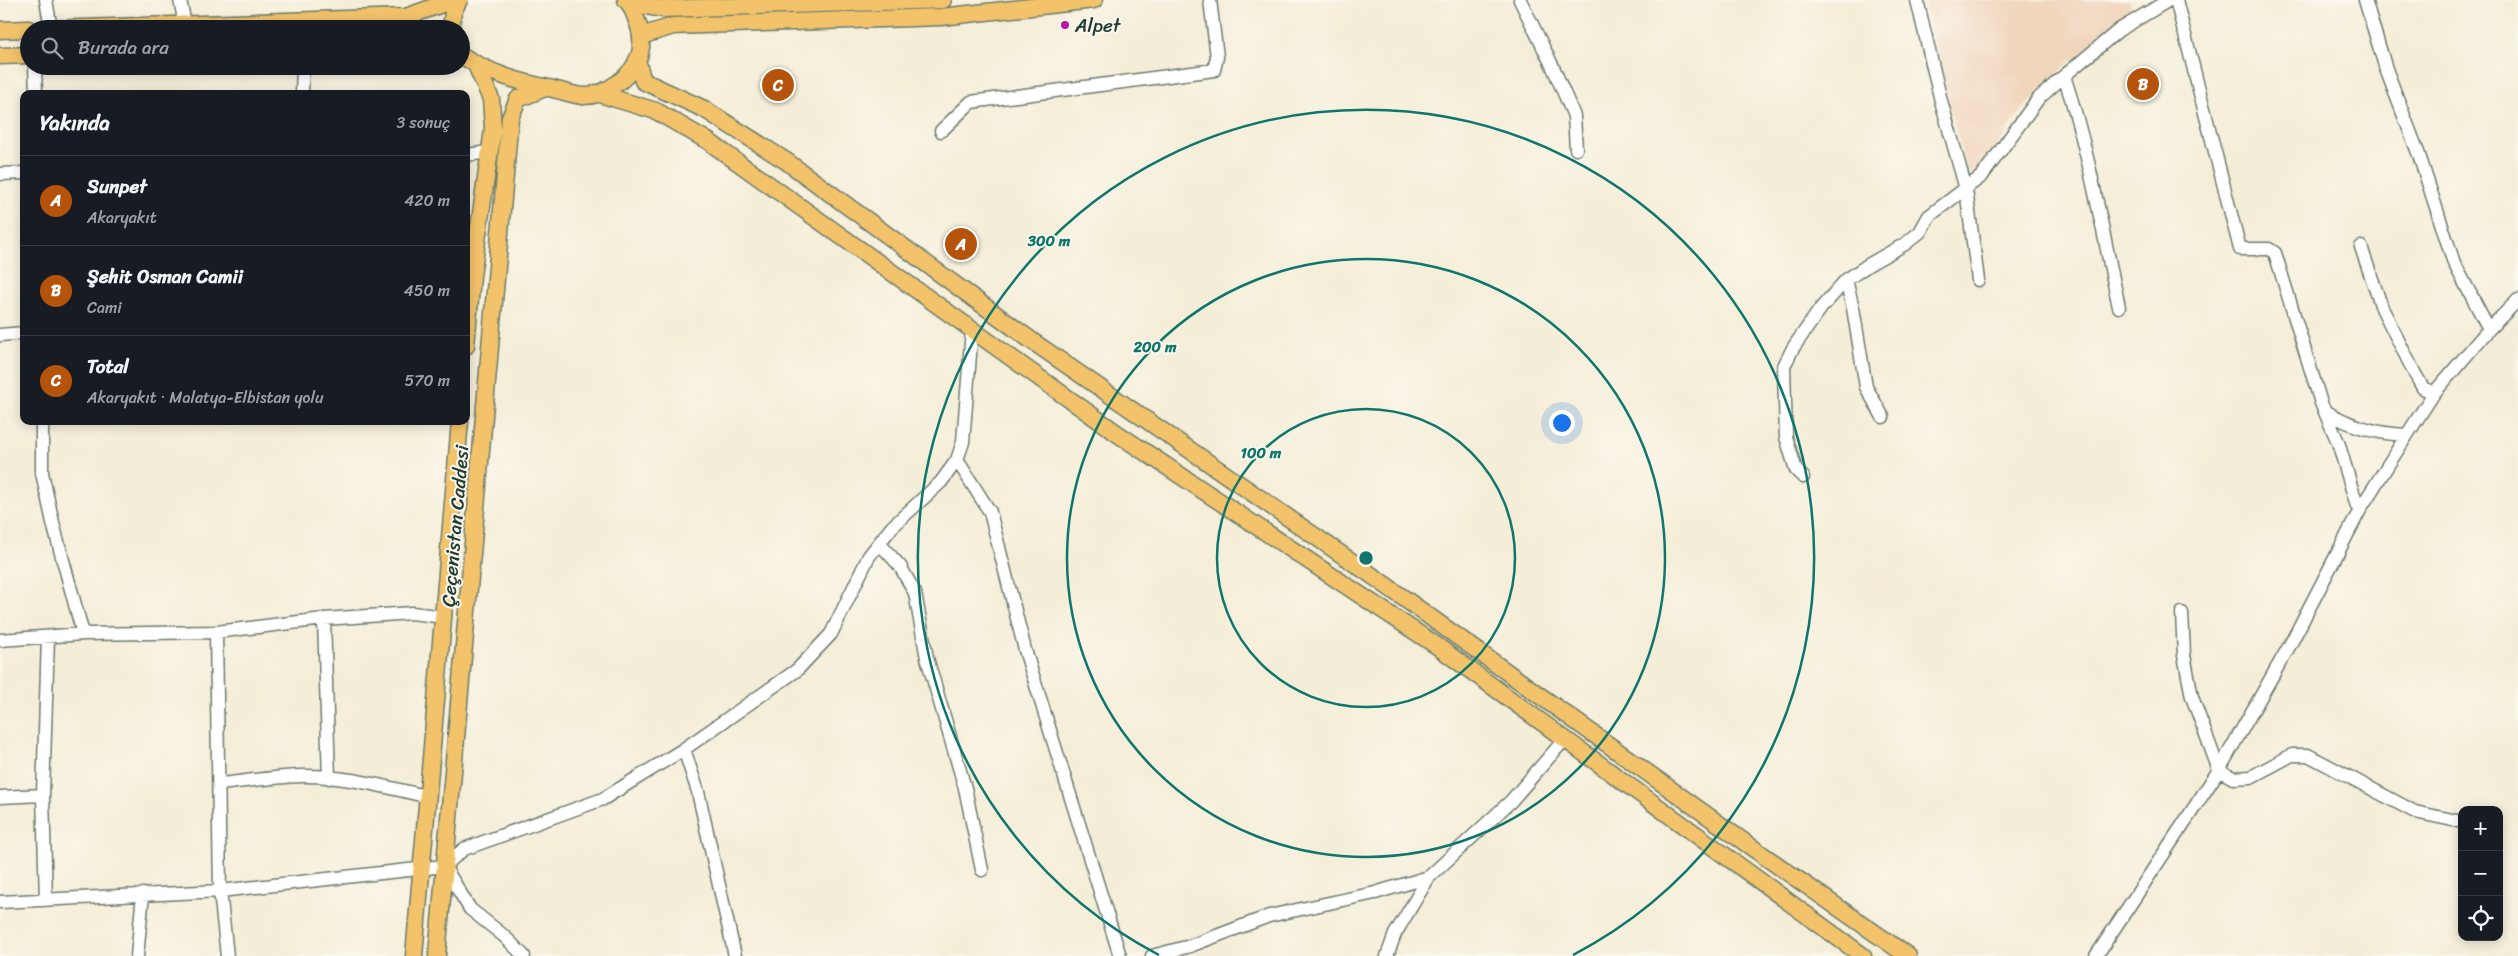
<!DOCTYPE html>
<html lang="tr">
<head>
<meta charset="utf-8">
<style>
	body { margin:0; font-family:Sriracha,sans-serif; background:#242831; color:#f1f3f6 }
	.controls { position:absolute; right:15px; bottom:15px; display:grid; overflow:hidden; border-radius:10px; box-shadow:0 2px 12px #0003 }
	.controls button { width:45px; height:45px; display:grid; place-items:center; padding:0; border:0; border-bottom:1px solid #363941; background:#171b24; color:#f1f3f6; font:25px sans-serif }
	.you { position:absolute; left:1561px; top:422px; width:18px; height:18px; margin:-12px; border:4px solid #fff; border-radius:50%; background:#1a73e8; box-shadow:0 0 0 8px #1a73e833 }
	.badge { display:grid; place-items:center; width:32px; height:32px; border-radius:50%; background:#b45309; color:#fff; font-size:16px; font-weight:700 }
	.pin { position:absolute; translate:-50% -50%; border:2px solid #fff; box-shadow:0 1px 5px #0006 }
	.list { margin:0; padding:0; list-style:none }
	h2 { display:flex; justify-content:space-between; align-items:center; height:65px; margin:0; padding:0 20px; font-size:21px }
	h2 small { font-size:16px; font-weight:400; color:#9ea1a6 }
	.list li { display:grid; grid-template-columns:32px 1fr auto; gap:15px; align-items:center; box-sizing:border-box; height:90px; padding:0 20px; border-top:1px solid #363941 }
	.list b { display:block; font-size:19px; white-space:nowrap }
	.list p { margin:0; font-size:16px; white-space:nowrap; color:#9ea1a6 }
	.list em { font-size:16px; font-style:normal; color:#9ea1a6 }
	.icon { flex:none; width:28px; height:28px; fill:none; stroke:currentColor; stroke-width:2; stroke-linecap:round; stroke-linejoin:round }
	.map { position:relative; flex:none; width:2518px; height:956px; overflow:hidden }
	.search { position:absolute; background:#171b24; box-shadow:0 2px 12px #0003; left:20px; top:20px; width:450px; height:55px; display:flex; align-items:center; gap:12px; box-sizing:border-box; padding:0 18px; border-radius:28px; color:#9ea1a6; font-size:19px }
	.panel { position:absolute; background:#171b24; box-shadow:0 2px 12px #0003; left:20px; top:90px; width:450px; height:335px; border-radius:10px }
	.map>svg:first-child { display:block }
	.built { fill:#f1d5bd }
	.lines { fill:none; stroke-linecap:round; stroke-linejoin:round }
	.minor-casing { stroke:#6a7b6d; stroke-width:15 }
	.major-casing { stroke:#6a7b6d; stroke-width:19 }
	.minor { stroke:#fff; stroke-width:12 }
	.major { stroke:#f2c36a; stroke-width:16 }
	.ring { fill:none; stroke:#0f766e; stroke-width:2.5 }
	.poi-dot { fill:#b5179e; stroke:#fbf7ec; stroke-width:2 }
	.labels { text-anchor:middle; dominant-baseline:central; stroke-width:4; stroke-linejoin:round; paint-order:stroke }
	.poi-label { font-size:19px; fill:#1f3d34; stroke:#fbf7ec; text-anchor:start }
	.street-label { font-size:19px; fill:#1f3d34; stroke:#fbf7ec }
	.centre { fill:#0f766e; stroke:#fbf7ec; stroke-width:2.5 }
	.ring-label { font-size:15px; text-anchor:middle; font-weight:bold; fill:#0f766e; stroke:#fbf7ec; stroke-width:4; stroke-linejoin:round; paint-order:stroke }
</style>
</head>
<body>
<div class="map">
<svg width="2518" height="956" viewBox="0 0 2518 956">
	<rect width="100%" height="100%" fill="#fbf7ec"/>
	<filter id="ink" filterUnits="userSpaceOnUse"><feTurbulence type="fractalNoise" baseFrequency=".02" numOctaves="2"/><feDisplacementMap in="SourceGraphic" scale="10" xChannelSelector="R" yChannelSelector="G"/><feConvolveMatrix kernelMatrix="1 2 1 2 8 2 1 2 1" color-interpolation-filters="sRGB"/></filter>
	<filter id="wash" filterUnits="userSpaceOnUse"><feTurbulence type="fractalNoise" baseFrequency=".0096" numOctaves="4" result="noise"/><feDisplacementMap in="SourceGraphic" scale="20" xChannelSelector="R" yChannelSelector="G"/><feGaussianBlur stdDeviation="1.12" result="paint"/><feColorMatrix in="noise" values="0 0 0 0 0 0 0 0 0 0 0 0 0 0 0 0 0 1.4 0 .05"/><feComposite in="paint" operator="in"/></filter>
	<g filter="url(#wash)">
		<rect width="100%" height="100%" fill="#f4edd7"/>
		<!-- built -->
		<path class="built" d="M1924,0H2128L2133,13L2063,67L2020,112L1979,172L1966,171Z"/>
	</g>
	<g filter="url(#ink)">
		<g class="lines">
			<!-- minor casing -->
			<g class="minor-casing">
				<path id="minor" d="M46,0L51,29
					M180,0L183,14L182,24
					M1520,0L1552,65L1574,116L1576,149
					M1917,0L1941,101L1966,189L1978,280
					M2176,0L2240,249H2269L2275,253L2321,403L2338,442L2357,506H2362
					M2365,0L2386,69L2419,155L2454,263L2489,329
					M35,66L36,94
					M2064,76C2089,151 2102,229 2119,307
					M302,94L303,66
					M941,131L971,102L1214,70L1217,57L1210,0
					M466,155L489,152
					M0,174L24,173
					M2361,247L2382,308L2415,374L2423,388L2434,393
					M1846,280L1853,308L1866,387L1883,417
					M0,335L24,333
					M2325,411C2350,426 2378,434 2407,435
					M42,421V473L54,527L83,634
					M957,460L990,512L1025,650L1120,956
					M1803,477L1796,470L1786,437L1784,366L1793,348L1821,308L1846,280L1868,265L1905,244L1920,232L1929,216L1982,176L2038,99L2064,76L2119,30L2169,0
					M879,543L900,566L915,593L927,658L965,788L982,870
					M2182,613L2184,655L2192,697L2219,770L2233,778L2251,777L2292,755H2308L2415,812L2462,822
					M324,619L329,778
					M216,632L220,891L227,956
					M0,640L83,634L216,632L324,619L412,613L444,617
					M684,749L698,792L735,956
					M220,784C247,781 274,777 301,776C343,775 385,787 426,796
					M0,797L43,795
					M444,866L470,909L504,936L524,956
					M46,900L43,795L48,637
					M0,902L220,891L444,866L464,849L603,799L684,749L797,670L831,634L869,556L892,527L941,482L957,460L963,442L972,330
					M137,956L143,894
					M1152,956L1190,946L1269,916L1375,893L1429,877
					M1387,956L1395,934L1429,877L1511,801L1564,740
					M2096,956L2219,770L2291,643L2362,506L2407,435L2434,393L2489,329L2518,300"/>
			</g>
			<!-- major casing -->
			<g class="major-casing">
				<path id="major" d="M629,3L662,9L943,0
					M52,29L406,17L453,0
					M451,29L453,12L459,0
					M0,30L29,29
					M641,36L673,26L941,17L1094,0
					M461,55C490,74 519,82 553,89C562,91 573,95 583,96C604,97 635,75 640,53C643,41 640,27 635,16C633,10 631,4 626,0
					M0,56L29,55
					M637,60L643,81L704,109L786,161L1032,341L1377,579L1747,844L1908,956
					M596,93L656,111L708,141L1118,434L1437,646L1863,956
					M466,346L472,276L493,129L491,99L476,65
					M414,956L460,421
					M437,956L510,118L518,99L545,88"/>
			</g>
			<!-- minor -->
			<use href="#minor" class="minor"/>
			<!-- major -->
			<use href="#major" class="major"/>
		</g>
	</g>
	<!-- distance rings -->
	<g class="ring">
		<circle cx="1366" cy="558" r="149"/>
		<circle cx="1366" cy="558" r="299"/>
		<path d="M1159 955A448 448 0 1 1 1573 955"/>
	</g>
	<!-- markers -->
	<circle class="poi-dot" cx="1065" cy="25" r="5"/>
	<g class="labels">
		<!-- poi labels -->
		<g class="poi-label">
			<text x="1075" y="25">Alpet</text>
		</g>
		<!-- street labels -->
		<g class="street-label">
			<text transform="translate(455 526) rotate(-85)">Çeçenistan Caddesi</text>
		</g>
	</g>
	<circle cx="1366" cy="558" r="8" class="centre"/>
	<g class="ring-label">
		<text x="1049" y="246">300 m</text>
		<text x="1155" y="352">200 m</text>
		<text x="1261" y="458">100 m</text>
	</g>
</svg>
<div class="controls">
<button>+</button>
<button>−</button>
<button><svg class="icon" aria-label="locate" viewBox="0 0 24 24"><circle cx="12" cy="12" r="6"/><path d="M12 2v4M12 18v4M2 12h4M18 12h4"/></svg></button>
</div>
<div class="you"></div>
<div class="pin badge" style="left:961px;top:244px">A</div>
<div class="pin badge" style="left:2143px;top:84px">B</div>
<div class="pin badge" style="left:778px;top:85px">C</div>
<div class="search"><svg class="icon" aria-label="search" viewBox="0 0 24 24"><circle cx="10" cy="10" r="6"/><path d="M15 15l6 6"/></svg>Burada ara</div>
<section class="panel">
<h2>Yakında<small>3 sonuç</small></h2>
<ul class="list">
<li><span class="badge">A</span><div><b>Sunpet</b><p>Akaryakıt</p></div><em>420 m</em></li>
<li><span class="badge">B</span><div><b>Şehit Osman Camii</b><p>Cami</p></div><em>450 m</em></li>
<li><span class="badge">C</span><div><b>Total</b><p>Akaryakıt · Malatya-Elbistan yolu</p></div><em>570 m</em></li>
</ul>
</section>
</div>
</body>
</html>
